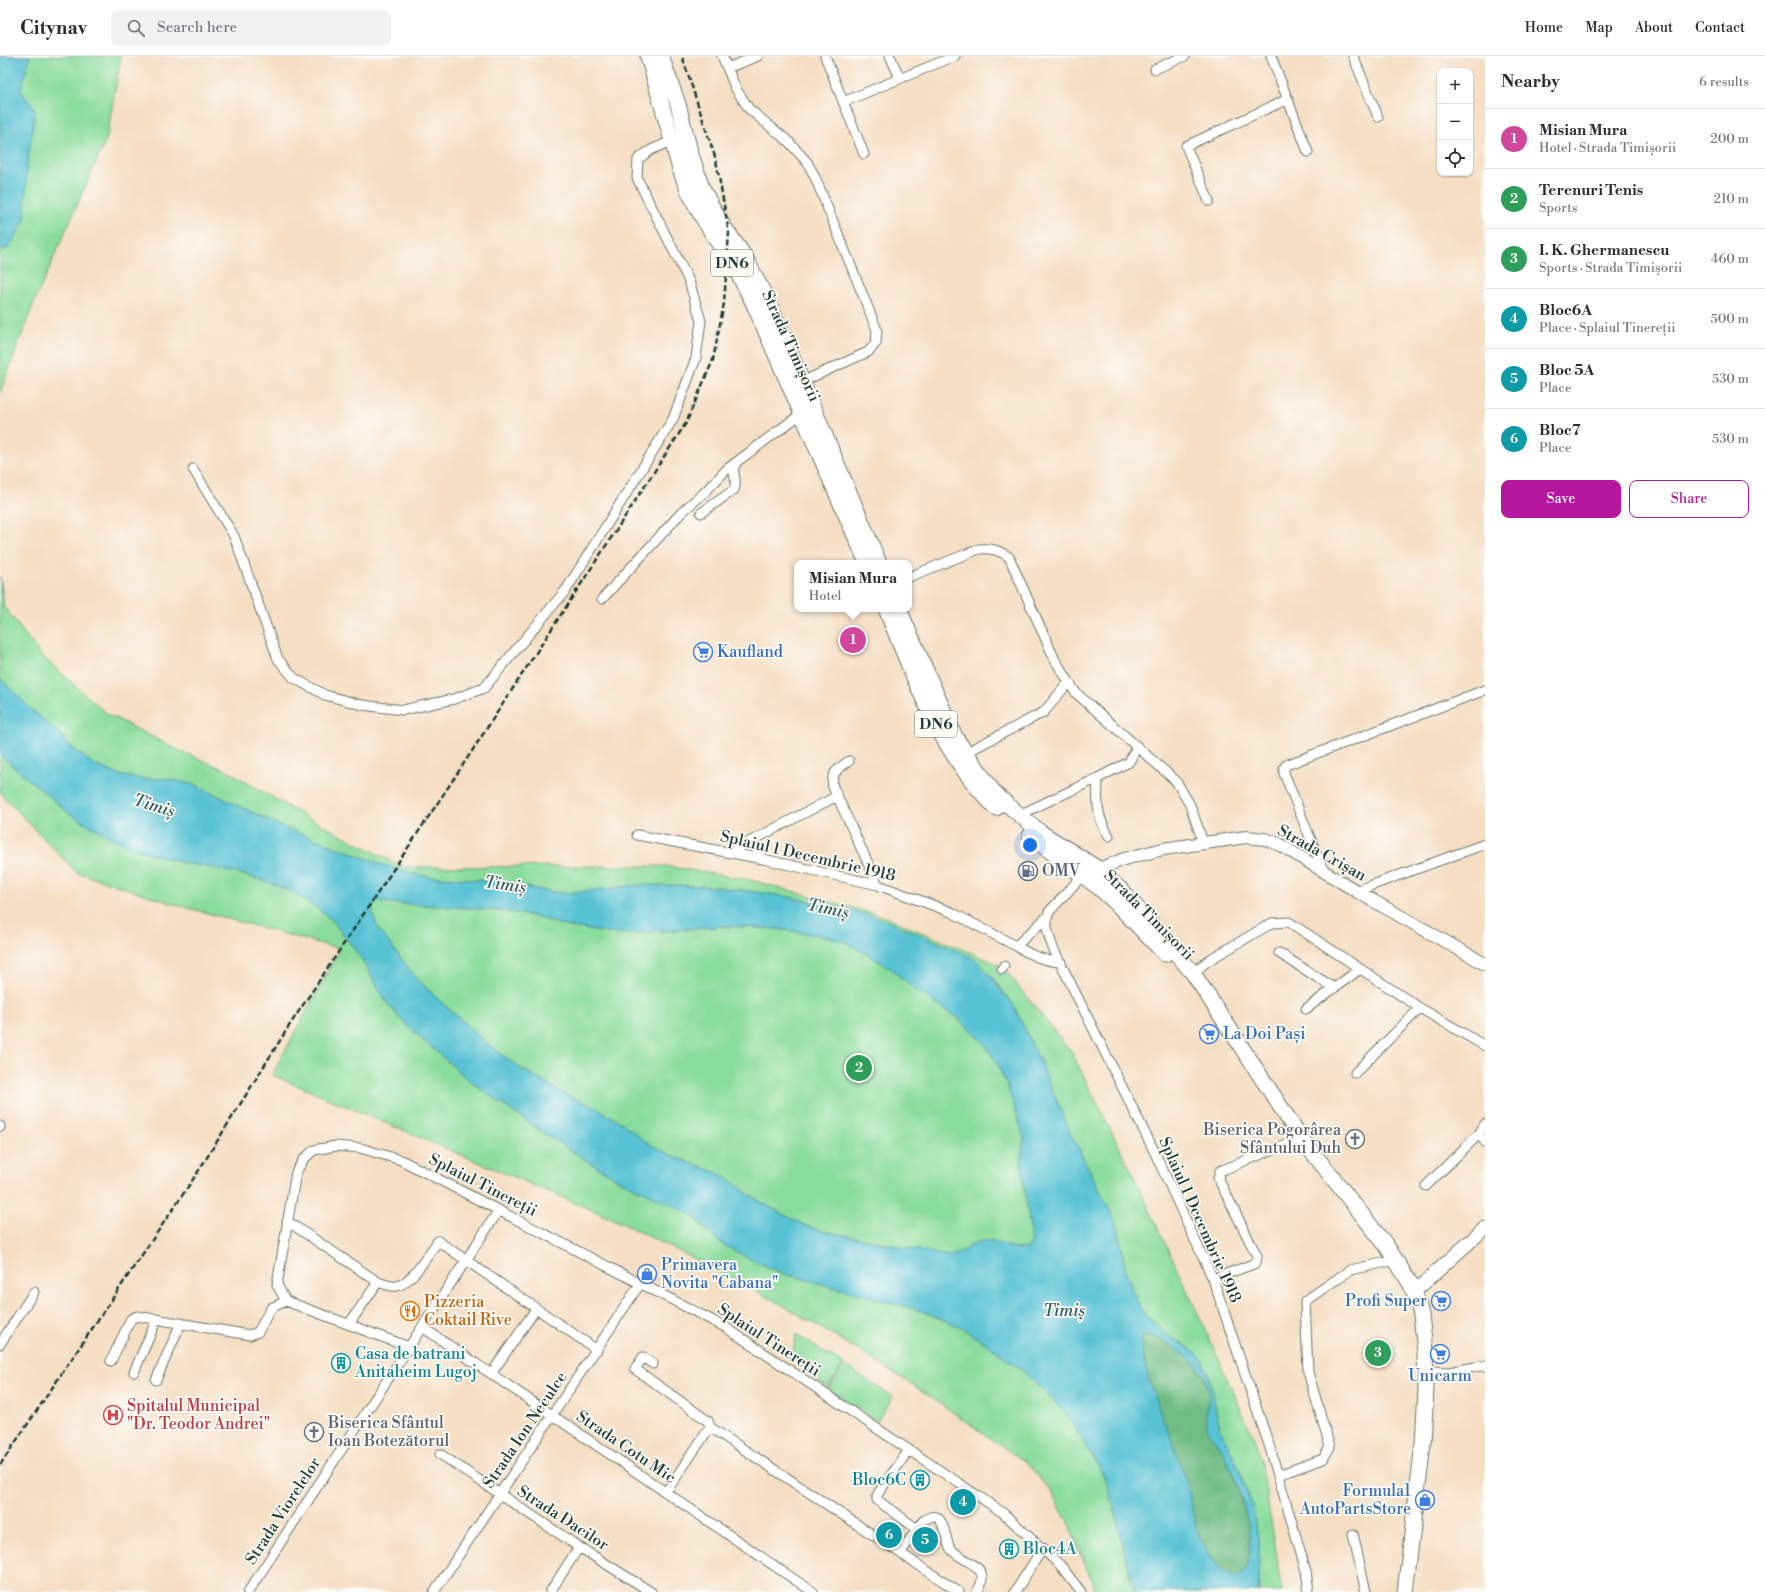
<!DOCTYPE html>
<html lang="en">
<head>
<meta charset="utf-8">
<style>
	body { margin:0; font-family:"Libre Bodoni",serif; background:#f2f2f3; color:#2b2b33 }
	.controls { position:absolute; right:12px; top:12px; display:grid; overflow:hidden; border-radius:8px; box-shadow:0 1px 3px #0004 }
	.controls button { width:36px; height:36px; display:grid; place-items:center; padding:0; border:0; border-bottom:1px solid #e1e1e2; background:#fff; color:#2b2b33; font:20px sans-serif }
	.you { position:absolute; left:1030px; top:789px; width:14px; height:14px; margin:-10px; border:3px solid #fff; border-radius:50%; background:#1a73e8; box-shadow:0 0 0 6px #1a73e833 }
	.badge { display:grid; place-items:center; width:26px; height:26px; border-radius:50%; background:#b5179e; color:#fff; font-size:13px; font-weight:700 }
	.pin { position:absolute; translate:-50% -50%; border:2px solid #fff; box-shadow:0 1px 4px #0006 }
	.popup { position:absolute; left:794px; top:504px; width:118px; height:52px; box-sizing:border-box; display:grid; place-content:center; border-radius:8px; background:#fff; filter:drop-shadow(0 1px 3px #0005); font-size:13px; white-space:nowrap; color:#7c7c81 }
	.popup b { font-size:15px; color:#2b2b33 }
	.popup::after { content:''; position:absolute; left:50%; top:100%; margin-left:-8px; border:8px solid transparent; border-top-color:#fff }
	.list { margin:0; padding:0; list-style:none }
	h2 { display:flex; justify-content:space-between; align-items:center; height:52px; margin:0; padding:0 16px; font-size:17px }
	h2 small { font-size:13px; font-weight:400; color:#7c7c81 }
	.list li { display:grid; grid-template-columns:26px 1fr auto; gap:12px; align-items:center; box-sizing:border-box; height:60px; padding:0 16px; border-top:1px solid #e1e1e2 }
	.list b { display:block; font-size:15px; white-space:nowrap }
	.list p { margin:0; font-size:13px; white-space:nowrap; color:#7c7c81 }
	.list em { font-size:13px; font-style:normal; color:#7c7c81 }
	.actions { display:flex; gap:8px; padding:12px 16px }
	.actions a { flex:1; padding:9px 0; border:1px solid #b5179e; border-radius:8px; text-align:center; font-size:14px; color:#b5179e }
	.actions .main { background:#b5179e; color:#fff }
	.icon { flex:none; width:22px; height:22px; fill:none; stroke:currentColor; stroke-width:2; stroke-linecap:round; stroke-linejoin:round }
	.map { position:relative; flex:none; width:1485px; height:1536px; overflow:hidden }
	header { display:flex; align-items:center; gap:24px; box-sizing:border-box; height:56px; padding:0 20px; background:#fff; border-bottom:1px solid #e1e1e2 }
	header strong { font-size:19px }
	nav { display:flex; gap:22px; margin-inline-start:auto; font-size:14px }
	.search { width:280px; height:36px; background:#f2f2f3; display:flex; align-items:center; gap:10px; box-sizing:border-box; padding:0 14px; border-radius:8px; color:#7c7c81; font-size:15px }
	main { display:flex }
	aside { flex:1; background:#fff }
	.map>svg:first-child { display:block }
	.green { fill:#8adc9c; stroke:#548c68 }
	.forest { fill:#6fbc84; stroke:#477c5c }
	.water { fill:#58c2d4; stroke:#3c8084; fill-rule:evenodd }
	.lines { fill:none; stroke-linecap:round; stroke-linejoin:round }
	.minor-casing { stroke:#6a7566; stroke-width:11 }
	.tertiary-casing { stroke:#6a7566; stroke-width:14 }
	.secondary-casing { stroke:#6a7566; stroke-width:15 }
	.primary-casing { stroke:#6a7566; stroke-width:17 }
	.minor { stroke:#fff; stroke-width:9 }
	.tertiary { stroke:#fff; stroke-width:12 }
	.secondary { stroke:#fff; stroke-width:13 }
	.primary { stroke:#fff; stroke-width:15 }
	.rail { stroke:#1f3d34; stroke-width:2.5; stroke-dasharray:6 3; stroke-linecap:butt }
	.labels { text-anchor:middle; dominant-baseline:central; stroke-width:3.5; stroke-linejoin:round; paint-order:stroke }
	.shield { fill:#fdfcf7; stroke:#62766e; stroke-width:1 }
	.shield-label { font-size:15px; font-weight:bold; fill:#1f3d34 }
	.street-label { font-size:16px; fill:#1f3d34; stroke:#fdfcf7 }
	.shop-label { font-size:16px; fill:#366cbe; stroke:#fdfcf7; text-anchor:start }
	.service-label { font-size:16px; fill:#4e5e75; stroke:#fdfcf7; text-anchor:start }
	.worship-label { font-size:16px; fill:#5b616d; stroke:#fdfcf7; text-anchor:end }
	.food-label { font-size:16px; fill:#c56008; stroke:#fdfcf7; text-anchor:start }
	.culture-label { font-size:16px; fill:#0d838f; stroke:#fdfcf7; text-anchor:start }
	.health-label { font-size:16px; fill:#be3a42; stroke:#fdfcf7; text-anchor:start }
	.water-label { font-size:17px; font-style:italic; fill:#2d5e5c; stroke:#fdfcf7 }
</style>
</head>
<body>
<header>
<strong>Citynav</strong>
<div class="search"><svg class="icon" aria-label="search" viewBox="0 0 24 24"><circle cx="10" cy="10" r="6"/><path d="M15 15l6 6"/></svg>Search here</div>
<nav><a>Home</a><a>Map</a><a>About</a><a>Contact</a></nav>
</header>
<main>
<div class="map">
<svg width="1485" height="1536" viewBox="0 0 1485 1536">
	<rect width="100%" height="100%" fill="#fdfcf7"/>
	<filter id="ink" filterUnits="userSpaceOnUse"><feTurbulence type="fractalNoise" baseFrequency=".025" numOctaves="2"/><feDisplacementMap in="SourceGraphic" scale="8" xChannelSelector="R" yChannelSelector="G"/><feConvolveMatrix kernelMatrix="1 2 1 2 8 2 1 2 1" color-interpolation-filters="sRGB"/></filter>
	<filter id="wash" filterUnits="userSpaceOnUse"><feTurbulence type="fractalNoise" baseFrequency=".012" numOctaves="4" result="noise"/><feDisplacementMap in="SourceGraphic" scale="16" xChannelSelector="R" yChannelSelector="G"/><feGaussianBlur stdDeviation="0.9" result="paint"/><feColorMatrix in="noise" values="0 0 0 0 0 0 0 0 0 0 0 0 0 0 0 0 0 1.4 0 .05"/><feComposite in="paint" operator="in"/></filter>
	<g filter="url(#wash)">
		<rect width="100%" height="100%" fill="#f5dec3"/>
		<!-- green -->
		<path class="green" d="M0,0H121L107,81L33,249L0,337Z
			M0,520L4,551L40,598L107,658L176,693L228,715L297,756L403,811L665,810L751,824L883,860L1002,910L1072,997L1131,1114L1200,1262L1256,1387L1261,1406L1283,1536H1258L1259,1487L1253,1452L1239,1413L1220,1372L1210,1327L1203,1305L1188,1291L1170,1281L1144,1258L1136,1243L1126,1217L1119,1177L1103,1142L1070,1076L1042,1010L1014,950L997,927L977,905L890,866L843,852L783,840L741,834L679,829L626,830L590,835L567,837L552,836L504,827L456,822L432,821L411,817L381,808L283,771L195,729L168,723H144L123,720L94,709L70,690L60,678L30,652L0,622Z
			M0,699L70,758L114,783L136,793L180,806L237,817L268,826L292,836L316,852L329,861L337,870L361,902L385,944L401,964L471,1026L532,1069L592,1108L619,1124L691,1158L713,1181L756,1206L785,1218L922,1255L961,1271L991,1291L1022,1314L1067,1359L1104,1420L1114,1451L1134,1536H1096L1067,1464L1050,1435L1028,1408L910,1327L846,1287L788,1252L705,1208L613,1163L272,1019L340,893L177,849L76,816L0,737Z
			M378,846L469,852L510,856L533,860L567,870L608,877H637L726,870L779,873L818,879L830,881L849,888L869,899L891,913L917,935L959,963L983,986L997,1007L1008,1032L1024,1081L1021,1108L1032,1184L1028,1192C1014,1195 1000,1185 985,1185C976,1185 968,1192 960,1197C955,1200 948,1200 942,1199L819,1174L804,1169L771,1152L749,1139L725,1120L678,1102L655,1091L646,1086L621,1067L597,1052L570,1041L520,1012L495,994L444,949L417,923L379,874C375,865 370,856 374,848Z
			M796,1278L843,1308L828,1331L811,1320L814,1315L792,1302Z
			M844,1309L893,1341L877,1365L828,1333Z"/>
		<!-- forest -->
		<path class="forest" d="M1145,1279C1160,1280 1187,1298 1197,1310C1203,1318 1207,1328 1209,1338C1210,1349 1205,1367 1210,1377C1214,1385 1221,1392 1225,1400C1232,1414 1236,1429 1241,1443C1248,1466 1262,1501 1239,1520C1221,1519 1211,1502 1203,1487C1193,1470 1192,1447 1187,1428C1173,1379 1145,1334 1141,1283Z"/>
		<!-- water -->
		<path class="water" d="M0,0H30L21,34L35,55L27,111L25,163L9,192L0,194Z
			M0,622L30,652L60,678L70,690L94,709L123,720L144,723H168L195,729L283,771L381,808L411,817L432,821L456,822L504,827L552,836L567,837L639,829L706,830L741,834L783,840L869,859L890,866L965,898L977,905L983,911L1014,950L1042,1010L1070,1076L1115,1164L1119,1177L1126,1217L1136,1243L1144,1258L1170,1281L1195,1296L1203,1305L1210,1327L1220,1372L1239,1413L1253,1452L1259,1487L1258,1536H1134L1114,1451L1104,1420L1067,1359L1022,1314L991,1291L961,1271L922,1255L785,1218L756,1206L723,1189L691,1158L619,1124L592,1108L532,1069L471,1026L401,964L385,944L361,902L337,870L329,861L316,852L292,836L268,826L237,817L180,806L136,793L114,783L70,758L0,699ZM378,846L469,852L510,856L533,860L566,870L608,877H637L726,870L779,873L818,879L830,881L849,888L869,899L891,913L917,935L959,963L983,986L997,1007L1008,1032L1024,1081L1021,1108L1032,1184L1028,1192C1014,1196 1000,1185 985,1185C975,1185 968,1192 960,1197C955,1200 948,1200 942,1199L819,1174L804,1169L771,1152L749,1139L725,1120L678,1102L655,1091L646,1086L622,1067L597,1052L570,1041L520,1012L495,994L444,949L417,923L379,874C375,865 370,856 374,848ZM1145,1279C1159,1280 1187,1298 1196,1309C1203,1317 1208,1329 1209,1340C1209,1350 1204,1360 1207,1370C1209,1380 1219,1389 1224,1398C1237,1424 1266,1498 1239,1520C1221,1519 1211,1502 1203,1487C1193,1470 1192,1447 1187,1428C1173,1379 1145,1334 1141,1283Z"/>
	</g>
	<g filter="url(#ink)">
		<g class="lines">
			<!-- minor casing -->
			<g class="minor-casing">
				<path id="minor" d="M722,0L736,33L749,53L788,85L807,106L815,121L877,274L876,287L868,296L799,327
					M825,0L864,98
					M890,0L900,22
					M1271,0L1308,96
					M1353,0L1378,61
					M727,12L758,0
					M1155,13L1185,0
					M843,46L955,0
					M1209,145L1186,90L1288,43
					M193,413L234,480L278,603L294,622L325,639L362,649L403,654L454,643L484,632L566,534L673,363L696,302L701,265L689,225L637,122L638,103L651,94L676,83
					M701,457L734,434C739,424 729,415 737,406
					M909,521L979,493C991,492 999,494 1009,501L1055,604L1076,637L1176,725L1190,749L1203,786
					M602,543L682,456L705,436L727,413L805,355
					M965,697L1044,656L1069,626
					M849,705C838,713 830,717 833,731L878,829
					M1019,759L1098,722
					M637,779L763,803L878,829L951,856L1016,890L1047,861
					M1109,780C1096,760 1097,745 1098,722L1129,706L1137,690
					M751,785L763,803
					M730,796L837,740
					M1323,814L1284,717V712L1286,709L1485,634
					M1082,820L1049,856C1044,869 1049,880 1053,892L1154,1095L1213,1223L1270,1392L1306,1515L1309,1536
					M1356,835L1485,788
					M1016,890C1031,899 1043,905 1061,906
					M1279,897L1334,932
					M1002,913L1004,910
					M1193,917L1209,904L1272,867L1289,866L1420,952L1485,990
					M1306,953L1360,913
					M1355,1017L1420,952
					M0,1070V1071
					M1479,1078L1485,1086
					M1426,1130L1479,1078L1485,1068
					M287,1165L378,1226C384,1228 391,1231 397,1230C413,1226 428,1198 438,1185L597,1294
					M1213,1223L1256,1207L1257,1200L1218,1122L1220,1115L1301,1082
					M349,1268L378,1226
					M422,1271L813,1536
					M0,1288L34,1236
					M409,1291L286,1245L277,1229L296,1116L304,1103L314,1094L336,1090L360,1092L401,1104L725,1271L1002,1456L1060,1509L1081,1536
					M111,1305L131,1263L137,1260L250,1279L258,1276L271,1252L286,1245
					M653,1308L643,1301L635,1313L708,1365L710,1371
					M1426,1315L1449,1316L1480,1310H1485
					M134,1316L157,1263
					M491,1318L536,1253
					M156,1324L181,1267
					M710,1371L959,1536
					M909,1394L879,1436L877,1440V1444L917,1473
					M440,1398L579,1491L651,1536
					M1278,1419L1323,1403L1330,1391L1308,1316L1305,1245L1350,1214L1396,1204
					M666,1436L710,1371
					M1353,1478L1366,1536
					M901,1496L923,1465C946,1448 943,1484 951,1493C964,1508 994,1509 977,1536
					M248,1536L499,1154
					M434,1536L640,1228
					M550,1536L579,1491
					M1015,1536L1043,1492"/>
			</g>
			<!-- tertiary casing -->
			<g class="tertiary-casing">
				<path id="tertiary" d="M1091,816L1124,803L1163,793L1246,781L1265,783L1279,788L1356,835L1485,908"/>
			</g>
			<!-- secondary casing -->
			<g class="secondary-casing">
				<path id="secondary" d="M1414,1236L1485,1172"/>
			</g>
			<!-- primary casing -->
			<g class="primary-casing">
				<path id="primary" d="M648,0L680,113L688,134L701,159L740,221L753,246L867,507
					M661,0L678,48L690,95L702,132L719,164L745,201L771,252L879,507
					M886,553C915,624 940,697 996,752
					M899,553L955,681L995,738L1040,776L1097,812L1107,821L1126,839L1193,917L1301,1082L1386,1189L1410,1227L1418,1246L1421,1259L1425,1295L1426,1332L1423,1388L1405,1536
					M1030,780L1098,831L1115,846L1165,898"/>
			</g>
			<!-- minor -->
			<use href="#minor" class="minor"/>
			<!-- tertiary -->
			<use href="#tertiary" class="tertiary"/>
			<!-- secondary -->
			<use href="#secondary" class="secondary"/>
			<!-- primary -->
			<use href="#primary" class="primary"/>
			<!-- rail -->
			<path class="rail" d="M0,1409L196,1119L289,970L455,721L686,367L713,304L724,247L729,177L716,104L682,0"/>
		</g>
	</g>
	<!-- icons -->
	<defs>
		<g id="supermarket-ring" transform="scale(1)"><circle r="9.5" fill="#fdfcf7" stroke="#3f7fe0" stroke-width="1.5"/><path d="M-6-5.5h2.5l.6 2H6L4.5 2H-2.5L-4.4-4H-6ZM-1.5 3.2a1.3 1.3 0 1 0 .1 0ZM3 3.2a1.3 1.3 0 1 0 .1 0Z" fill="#3f7fe0"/></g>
		<g id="fuel-ring" transform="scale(1)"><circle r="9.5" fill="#fdfcf7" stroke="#5c6f8a" stroke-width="1.5"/><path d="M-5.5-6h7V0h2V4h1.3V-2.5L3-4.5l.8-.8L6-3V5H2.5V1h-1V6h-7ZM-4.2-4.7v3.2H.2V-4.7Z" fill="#5c6f8a"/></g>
		<g id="church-ring" transform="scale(1)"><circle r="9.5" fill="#fdfcf7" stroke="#6b7280" stroke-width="1.5"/><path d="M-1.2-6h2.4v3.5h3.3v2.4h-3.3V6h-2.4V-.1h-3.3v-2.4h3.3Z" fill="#6b7280"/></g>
		<g id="shop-ring" transform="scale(1)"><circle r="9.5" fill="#fdfcf7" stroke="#3f7fe0" stroke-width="1.5"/><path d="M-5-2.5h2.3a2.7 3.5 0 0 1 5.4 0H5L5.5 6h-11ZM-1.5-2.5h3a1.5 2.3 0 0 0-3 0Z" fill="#3f7fe0"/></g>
		<g id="restaurant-ring" transform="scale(1)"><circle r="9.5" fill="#fdfcf7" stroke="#e8710a" stroke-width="1.5"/><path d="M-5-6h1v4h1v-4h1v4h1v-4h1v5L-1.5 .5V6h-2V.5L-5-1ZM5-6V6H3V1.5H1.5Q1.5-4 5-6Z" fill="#e8710a"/></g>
		<g id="building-ring" transform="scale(1)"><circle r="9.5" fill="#fdfcf7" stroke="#0f9aa8" stroke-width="1.5"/><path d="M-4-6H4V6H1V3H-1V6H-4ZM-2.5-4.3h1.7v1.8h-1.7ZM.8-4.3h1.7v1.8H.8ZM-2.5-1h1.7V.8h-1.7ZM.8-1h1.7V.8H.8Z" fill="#0f9aa8"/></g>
		<g id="hospital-ring" transform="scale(1)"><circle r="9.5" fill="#fdfcf7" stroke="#e0444e" stroke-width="1.5"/><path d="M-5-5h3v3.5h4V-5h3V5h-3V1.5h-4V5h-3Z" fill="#e0444e"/></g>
	</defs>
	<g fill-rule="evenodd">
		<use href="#supermarket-ring" x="703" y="596"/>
		<use href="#fuel-ring" x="1028" y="815"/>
		<use href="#supermarket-ring" x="1209" y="978"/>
		<use href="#church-ring" x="1355" y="1083"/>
		<use href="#shop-ring" x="647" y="1218"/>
		<use href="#supermarket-ring" x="1441" y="1245"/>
		<use href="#restaurant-ring" x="410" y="1255"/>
		<use href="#supermarket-ring" x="1440" y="1298"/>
		<use href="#building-ring" x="341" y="1307"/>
		<use href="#hospital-ring" x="113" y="1359"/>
		<use href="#church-ring" x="314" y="1376"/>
		<use href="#building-ring" x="920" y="1424"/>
		<use href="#shop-ring" x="1425" y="1444"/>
		<use href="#building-ring" x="1009" y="1493"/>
	</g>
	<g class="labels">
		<!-- shield labels -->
		<g class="shield">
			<rect x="711" y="194" width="42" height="26" rx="3"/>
			<rect x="915" y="655" width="42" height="26" rx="3"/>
		</g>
		<g class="shield-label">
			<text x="732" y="207">DN6</text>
			<text x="936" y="668">DN6</text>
		</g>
		<!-- street labels -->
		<g class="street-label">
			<text transform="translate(791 290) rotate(66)">Strada Timișorii</text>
			<text transform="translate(1322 797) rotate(29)">Strada Crișan</text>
			<text transform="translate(808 800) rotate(13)">Splaiul 1 Decembrie 1918</text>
			<text transform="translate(1149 859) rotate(45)">Strada Timișorii</text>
			<text transform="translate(483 1129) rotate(27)">Splaiul Tinereții</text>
			<text transform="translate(1200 1164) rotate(66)">Splaiul 1 Decembrie 1918</text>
			<text transform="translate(769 1284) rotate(33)">Splaiul Tinereții</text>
			<text transform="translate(525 1374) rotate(-56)">Strada Ion Neculce</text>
			<text transform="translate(626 1391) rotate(34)">Strada Cotu Mic</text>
			<text transform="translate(283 1455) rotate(-57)">Strada Viorelelor</text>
			<text transform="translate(563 1462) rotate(33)">Strada Dacilor</text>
		</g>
		<!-- shop labels -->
		<g class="shop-label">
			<text x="717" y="596">Kaufland</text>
			<text x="1223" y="978">La Doi Pași</text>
			<text x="661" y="1209">Primavera<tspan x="661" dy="18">Novita "Cabana"</tspan></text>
			<text x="1427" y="1245" text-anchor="end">Profi Super</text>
			<text x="1440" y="1320" text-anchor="middle">Unicarm</text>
			<text x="1411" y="1435" text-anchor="end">Formula1<tspan x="1411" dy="18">AutoPartsStore</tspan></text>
		</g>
		<!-- service labels -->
		<g class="service-label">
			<text x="1042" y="815">OMV</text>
		</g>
		<!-- worship labels -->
		<g class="worship-label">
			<text x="1341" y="1074">Biserica Pogorârea<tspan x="1341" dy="18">Sfântului Duh</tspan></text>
			<text x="328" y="1367" text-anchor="start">Biserica Sfântul<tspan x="328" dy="18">Ioan Botezătorul</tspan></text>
		</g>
		<!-- food labels -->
		<g class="food-label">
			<text x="424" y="1246">Pizzeria<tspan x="424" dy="18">Coktail Rive</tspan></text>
		</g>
		<!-- culture labels -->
		<g class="culture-label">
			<text x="355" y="1298">Casa de batrani<tspan x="355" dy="18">Anitaheim Lugoj</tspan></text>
			<text x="906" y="1424" text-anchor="end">Bloc6C</text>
			<text x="1023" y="1493">Bloc4A</text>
		</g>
		<!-- health labels -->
		<g class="health-label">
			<text x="127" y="1350">Spitalul Municipal<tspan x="127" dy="18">"Dr. Teodor Andrei"</tspan></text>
		</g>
		<!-- water labels -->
		<g class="water-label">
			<text transform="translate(154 750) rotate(17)">Timiș</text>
			<text transform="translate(505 829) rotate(8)">Timiș</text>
			<text transform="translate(828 853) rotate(12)">Timiș</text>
			<text x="1064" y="1255">Timiș</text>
		</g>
	</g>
</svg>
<div class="controls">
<button>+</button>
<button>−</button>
<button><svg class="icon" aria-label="locate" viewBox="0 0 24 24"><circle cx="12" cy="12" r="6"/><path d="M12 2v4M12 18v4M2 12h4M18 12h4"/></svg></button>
</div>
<div class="you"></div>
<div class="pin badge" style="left:853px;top:584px;background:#d1479c">1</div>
<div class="popup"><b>Misian Mura</b>Hotel</div>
<div class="pin badge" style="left:859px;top:1012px;background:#2e9e5b">2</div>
<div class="pin badge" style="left:1378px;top:1297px;background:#2e9e5b">3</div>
<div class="pin badge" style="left:963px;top:1446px;background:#0f9aa8">4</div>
<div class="pin badge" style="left:925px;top:1484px;background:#0f9aa8">5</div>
<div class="pin badge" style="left:889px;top:1479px;background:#0f9aa8">6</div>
</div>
<aside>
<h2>Nearby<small>6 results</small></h2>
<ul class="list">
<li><span class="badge" style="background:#d1479c">1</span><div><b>Misian Mura</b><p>Hotel · Strada Timișorii</p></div><em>200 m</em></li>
<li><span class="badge" style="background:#2e9e5b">2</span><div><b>Terenuri Tenis</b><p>Sports</p></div><em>210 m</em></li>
<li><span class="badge" style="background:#2e9e5b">3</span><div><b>I. K. Ghermanescu</b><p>Sports · Strada Timișorii</p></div><em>460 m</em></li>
<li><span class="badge" style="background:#0f9aa8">4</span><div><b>Bloc6A</b><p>Place · Splaiul Tinereții</p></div><em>500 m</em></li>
<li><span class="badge" style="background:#0f9aa8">5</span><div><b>Bloc 5A</b><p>Place</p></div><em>530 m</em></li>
<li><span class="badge" style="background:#0f9aa8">6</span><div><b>Bloc7</b><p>Place</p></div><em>530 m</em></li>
</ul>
<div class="actions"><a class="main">Save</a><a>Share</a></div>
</aside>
</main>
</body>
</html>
